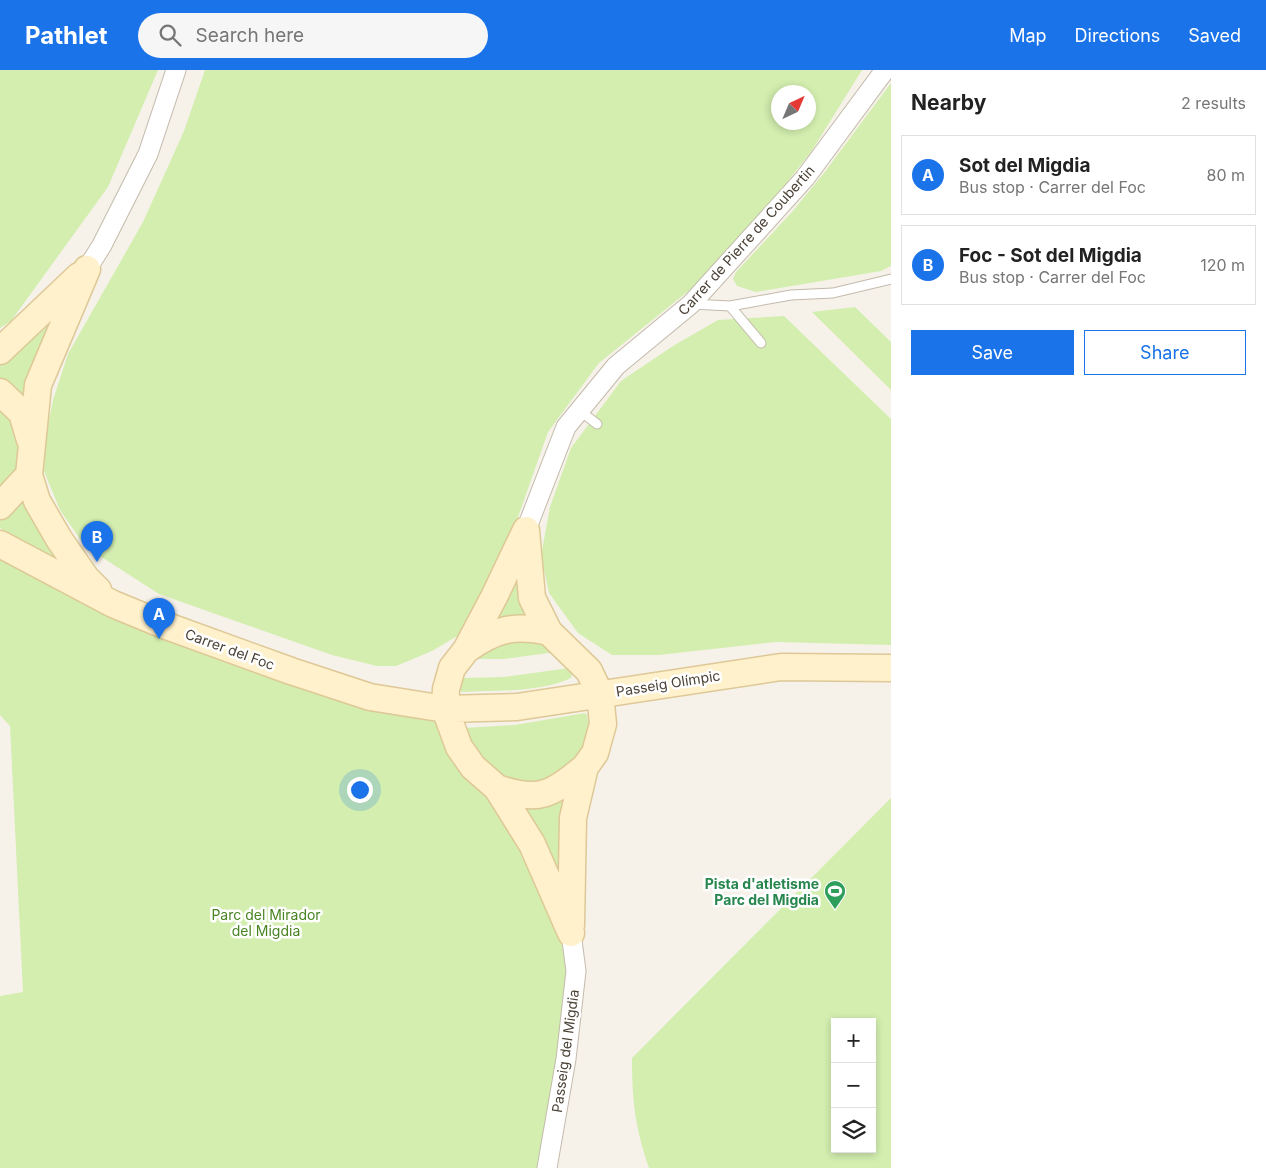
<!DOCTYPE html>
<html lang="en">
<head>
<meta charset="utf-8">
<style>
	body { margin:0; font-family:Inter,sans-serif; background:#f6f6f6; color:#222 }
	.controls { position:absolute; right:15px; bottom:15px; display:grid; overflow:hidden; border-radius:0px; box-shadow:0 2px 8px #0003 }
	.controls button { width:45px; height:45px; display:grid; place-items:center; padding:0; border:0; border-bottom:1px solid #e0e0e0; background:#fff; color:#222; font:25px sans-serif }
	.compass { position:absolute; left:771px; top:15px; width:45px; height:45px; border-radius:50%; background:#fff; box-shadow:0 2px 8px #0003; rotate:44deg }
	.you { position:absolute; left:359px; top:719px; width:18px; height:18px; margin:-12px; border:4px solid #fff; border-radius:50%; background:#1a73e8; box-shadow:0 0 0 8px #1a73e833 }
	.badge { display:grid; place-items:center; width:32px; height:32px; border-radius:50%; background:#1a73e8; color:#fff; font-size:16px; font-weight:700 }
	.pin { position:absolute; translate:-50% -41px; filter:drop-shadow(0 1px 2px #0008) }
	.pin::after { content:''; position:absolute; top:26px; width:18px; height:15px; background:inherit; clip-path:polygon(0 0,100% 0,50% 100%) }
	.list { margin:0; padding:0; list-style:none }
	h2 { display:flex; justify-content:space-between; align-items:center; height:65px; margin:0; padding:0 20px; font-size:21px }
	h2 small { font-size:16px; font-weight:400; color:#767676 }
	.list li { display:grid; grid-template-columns:32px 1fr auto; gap:15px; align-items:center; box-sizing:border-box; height:80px; margin:0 10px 10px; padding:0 10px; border:1px solid #e0e0e0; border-radius:0px }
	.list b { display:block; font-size:19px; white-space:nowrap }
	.list p { margin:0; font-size:16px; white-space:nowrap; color:#767676 }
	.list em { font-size:16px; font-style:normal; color:#767676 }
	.actions { display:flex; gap:10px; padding:15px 20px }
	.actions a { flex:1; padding:11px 0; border:1px solid #1a73e8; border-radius:0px; text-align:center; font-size:18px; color:#1a73e8 }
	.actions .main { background:#1a73e8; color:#fff }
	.icon { flex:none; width:28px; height:28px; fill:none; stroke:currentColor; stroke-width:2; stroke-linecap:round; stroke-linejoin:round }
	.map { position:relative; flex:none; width:891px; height:1098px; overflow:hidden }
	header { display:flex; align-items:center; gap:30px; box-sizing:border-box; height:70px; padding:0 25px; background:#1a73e8; color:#fff }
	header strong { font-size:24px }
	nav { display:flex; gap:28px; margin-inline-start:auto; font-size:18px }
	.search { width:350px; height:45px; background:#f6f6f6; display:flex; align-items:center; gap:12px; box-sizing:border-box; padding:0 18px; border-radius:28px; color:#767676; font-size:19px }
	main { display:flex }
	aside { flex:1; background:#fff }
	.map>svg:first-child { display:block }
	.green { fill:#d3eeaf; fill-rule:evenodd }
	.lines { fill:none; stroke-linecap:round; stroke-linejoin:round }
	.lane-casing { stroke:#c3baab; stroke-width:11 }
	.street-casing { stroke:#c3baab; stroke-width:21 }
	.secondary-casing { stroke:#dec897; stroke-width:29 }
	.lane { stroke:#fff; stroke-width:9 }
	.street { stroke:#fff; stroke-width:19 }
	.secondary { stroke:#fff1cb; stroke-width:26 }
	.labels { text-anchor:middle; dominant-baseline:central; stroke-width:5; stroke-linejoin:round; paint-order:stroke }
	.street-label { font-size:14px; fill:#4b4236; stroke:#fff }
	.leisure-label { font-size:14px; font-weight:bold; fill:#27864d; stroke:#fff; text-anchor:end }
	.park-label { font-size:14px; fill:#4a8422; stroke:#fff }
</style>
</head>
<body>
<header>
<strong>Pathlet</strong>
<div class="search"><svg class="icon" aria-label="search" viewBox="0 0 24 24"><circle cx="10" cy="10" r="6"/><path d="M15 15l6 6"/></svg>Search here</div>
<nav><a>Map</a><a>Directions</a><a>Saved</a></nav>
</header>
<main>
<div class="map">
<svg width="891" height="1098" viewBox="0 0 891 1098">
	<rect width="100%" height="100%" fill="#f6f2e9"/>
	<!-- green -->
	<path class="green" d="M0,0H158L108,117L11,251L0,258Z
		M205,0H862L811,82L757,150L702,210L599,293L548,362L505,484L459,565L432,581L396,596H377L332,585L159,524L100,486L80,469L60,440L44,401L45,370L53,330L68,284L143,152L184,61ZM778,22H808V52H778Z
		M891,13V196L881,201L756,222L737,216L733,209L736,202L792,142L824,103Z
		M855,237L891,272V320L812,242Z
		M55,242L25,336L0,313V291Z
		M784,246L891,349V575L776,572L659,585H612L578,563L549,523L541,486L550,437L571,378L621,311L673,276L718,250Z
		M0,336L16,353L22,392L0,428Z
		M27,425L65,495L27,476L0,458V448Z
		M0,474L113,534L445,639L571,863L547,1098H0V926L23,922L10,656L0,645Z
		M518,497L534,551L493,553Z
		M515,568L542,573L556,582L504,589H471L484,577Z
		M569,598L572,605L571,608C539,623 496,620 462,622L459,620L461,608L504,607Z
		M585,643L587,645L589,659L580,690L551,713L516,716L482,693L464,658L515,655Z
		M567,725L561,808L517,733Z
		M891,728V1098H649C635,1057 632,1031 632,988ZM835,952H872V1079H835Z"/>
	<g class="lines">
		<!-- lane casing -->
		<g class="lane-casing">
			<path id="lane" d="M691,234L730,236L791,225L833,223L891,209
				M730,236L761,273
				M580,341L597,354"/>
		</g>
		<!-- street casing -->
		<g class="street-casing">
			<path id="street" d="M87,199L102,175L148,84L176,0
				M526,460L566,357L616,296L691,234L805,108L885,0
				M547,1098L566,989L576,901L571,863"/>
		</g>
		<!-- secondary casing -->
		<g class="secondary-casing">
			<path id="secondary" d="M87,199L38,315L29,405L37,431L59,469L86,508L98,520
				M0,281L79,206
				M0,322L22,343L30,370
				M0,436L29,405
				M526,460L494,527L466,580L452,598L446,619L445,639L459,677L473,697L497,718L532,774L571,863
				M526,461L532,528L549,562L589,601L600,624L603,654L595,683L585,697L573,748L571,855
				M0,474L113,534L164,555L291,601L370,627L445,639L517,637L781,597L891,598
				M466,580C495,559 515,554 549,562
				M497,718C540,733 552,724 585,697"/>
		</g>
		<!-- lane -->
		<use href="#lane" class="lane"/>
		<!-- street -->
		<use href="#street" class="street"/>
		<!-- secondary -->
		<use href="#secondary" class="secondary"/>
	</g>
	<!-- icons -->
	<defs>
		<g id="stadium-pin" transform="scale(1.125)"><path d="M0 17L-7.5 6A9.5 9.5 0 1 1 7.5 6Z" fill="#2e9e5b" stroke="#fff"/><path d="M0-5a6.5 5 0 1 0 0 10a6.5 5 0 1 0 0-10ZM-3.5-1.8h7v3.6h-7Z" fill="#fff"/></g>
	</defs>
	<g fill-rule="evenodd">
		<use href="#stadium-pin" x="835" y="821"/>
	</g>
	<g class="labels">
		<!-- street labels -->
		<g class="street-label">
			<text transform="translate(746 170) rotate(-48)">Carrer de Pierre de Coubertin</text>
			<text transform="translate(230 579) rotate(20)">Carrer del Foc</text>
			<text transform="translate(668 613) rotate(-9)">Passeig Olímpic</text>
			<text transform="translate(565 981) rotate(-82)">Passeig del Migdia</text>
		</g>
		<!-- leisure labels -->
		<g class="leisure-label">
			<text x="819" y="813">Pista d'atletisme<tspan x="819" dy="16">Parc del Migdia</tspan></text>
		</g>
		<!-- park labels -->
		<g class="park-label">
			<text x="266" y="844">Parc del Mirador<tspan x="266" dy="16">del Migdia</tspan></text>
		</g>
	</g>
</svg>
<div class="controls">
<button>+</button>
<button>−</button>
<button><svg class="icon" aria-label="layers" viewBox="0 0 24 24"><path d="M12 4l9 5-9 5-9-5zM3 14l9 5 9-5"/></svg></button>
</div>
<svg class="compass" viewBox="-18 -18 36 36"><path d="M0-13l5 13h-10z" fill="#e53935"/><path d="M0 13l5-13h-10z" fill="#767676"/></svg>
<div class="you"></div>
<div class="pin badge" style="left:159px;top:569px">A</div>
<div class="pin badge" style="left:97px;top:492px">B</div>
</div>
<aside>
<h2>Nearby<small>2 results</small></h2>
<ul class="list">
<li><span class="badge">A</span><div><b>Sot del Migdia</b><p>Bus stop · Carrer del Foc</p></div><em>80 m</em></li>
<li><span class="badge">B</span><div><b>Foc - Sot del Migdia</b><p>Bus stop · Carrer del Foc</p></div><em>120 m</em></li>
</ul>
<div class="actions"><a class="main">Save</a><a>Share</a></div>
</aside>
</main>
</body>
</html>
